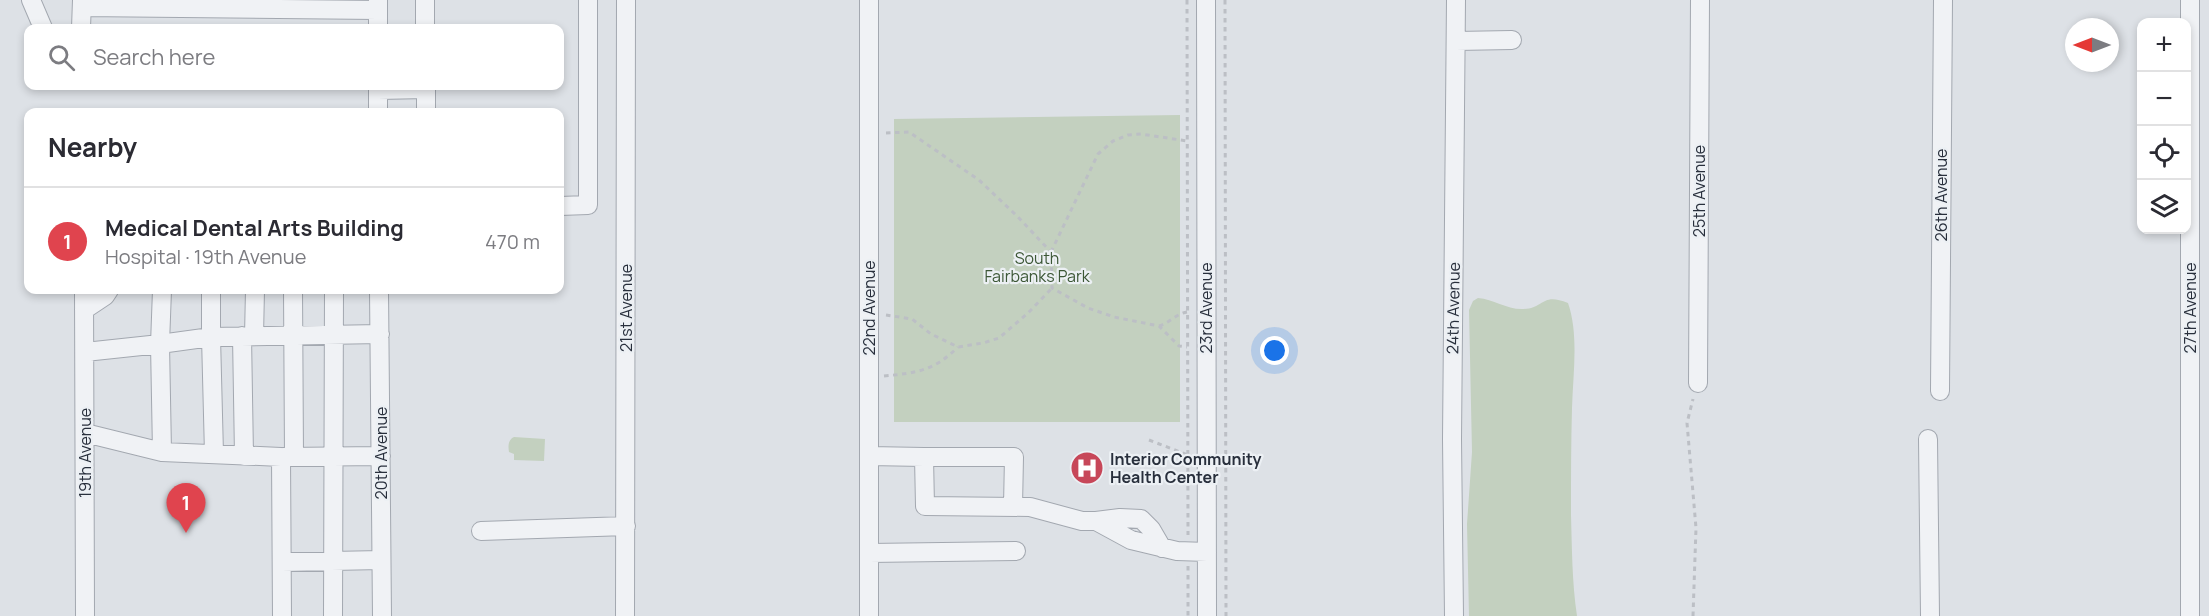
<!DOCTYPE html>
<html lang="en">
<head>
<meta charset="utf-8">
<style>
	body { margin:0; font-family:Manrope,sans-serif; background:#f2f2f3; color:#2b2b33 }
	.controls { position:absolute; right:18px; top:18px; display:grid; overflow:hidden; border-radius:12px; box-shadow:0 3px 9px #0003 }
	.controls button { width:54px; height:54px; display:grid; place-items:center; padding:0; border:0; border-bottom:2px solid #e1e1e2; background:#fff; color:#2b2b33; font:30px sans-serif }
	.compass { position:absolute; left:2065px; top:18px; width:54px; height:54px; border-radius:50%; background:#fff; box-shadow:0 3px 9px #0003; rotate:270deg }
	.you { position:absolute; left:1275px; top:351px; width:21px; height:21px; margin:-15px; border:4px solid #fff; border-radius:50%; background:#1a73e8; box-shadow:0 0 0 9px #1a73e833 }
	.badge { display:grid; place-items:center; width:39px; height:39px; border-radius:50%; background:#0f766e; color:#fff; font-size:20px; font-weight:700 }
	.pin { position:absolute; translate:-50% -50px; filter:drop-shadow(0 2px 3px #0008) }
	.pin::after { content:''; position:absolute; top:32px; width:21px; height:18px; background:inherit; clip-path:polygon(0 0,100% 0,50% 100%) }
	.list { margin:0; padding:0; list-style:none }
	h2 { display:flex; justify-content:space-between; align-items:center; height:78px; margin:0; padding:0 24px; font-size:26px }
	h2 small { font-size:20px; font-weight:400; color:#7c7c81 }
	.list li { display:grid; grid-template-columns:39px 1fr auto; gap:18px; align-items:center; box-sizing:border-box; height:108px; padding:0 24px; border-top:2px solid #e1e1e2 }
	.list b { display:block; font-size:22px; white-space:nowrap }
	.list p { margin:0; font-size:20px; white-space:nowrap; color:#7c7c81 }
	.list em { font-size:20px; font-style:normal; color:#7c7c81 }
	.icon { flex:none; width:33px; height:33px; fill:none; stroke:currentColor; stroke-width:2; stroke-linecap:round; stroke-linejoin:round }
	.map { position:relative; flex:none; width:2209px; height:616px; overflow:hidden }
	.search { position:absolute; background:#fff; box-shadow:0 3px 9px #0003; left:24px; top:24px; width:540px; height:66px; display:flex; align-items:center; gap:15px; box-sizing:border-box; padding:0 21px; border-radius:12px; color:#7c7c81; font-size:22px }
	.panel { position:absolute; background:#fff; box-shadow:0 3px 9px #0003; left:24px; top:108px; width:540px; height:186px; border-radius:12px }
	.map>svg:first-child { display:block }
	.green { fill:#c3d0bf }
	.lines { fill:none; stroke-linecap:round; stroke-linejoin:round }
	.minor-casing { stroke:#a3a8b0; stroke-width:20 }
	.path { stroke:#bcbfc5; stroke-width:3; stroke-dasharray:4.5 4.5; stroke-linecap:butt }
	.minor { stroke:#f0f2f5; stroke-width:18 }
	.labels { text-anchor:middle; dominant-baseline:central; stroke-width:4.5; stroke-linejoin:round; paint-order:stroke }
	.street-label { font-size:16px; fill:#282f3c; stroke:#ecf0f4 }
	.park-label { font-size:16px; fill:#3c5736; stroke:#ecf0f4 }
	.poi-label { font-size:16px; font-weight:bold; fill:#282f3c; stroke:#ecf0f4; text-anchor:start }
</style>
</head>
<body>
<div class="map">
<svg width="2209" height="616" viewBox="0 0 2209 616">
	<rect width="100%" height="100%" fill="#dde1e6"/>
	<!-- green -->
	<path class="green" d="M1180,115V422H894V119Z
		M1478,298C1494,299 1507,310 1524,309C1544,308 1542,292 1568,303C1579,335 1573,374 1572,408C1571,444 1571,479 1571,515C1572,549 1572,582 1577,616H1469L1467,524L1472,452L1469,310L1473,301Z
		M514,437L545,439L544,461L514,460V454L509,452C508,446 508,440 514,437Z"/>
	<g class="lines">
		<!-- minor casing -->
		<g class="minor-casing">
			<path id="minor" d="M31,0L43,28
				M425,0V28
				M1206,0L1207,616
				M2190,0V616
				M82,7L378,10
				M81,28L82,0
				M378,28V0
				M1456,41L1512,40
				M378,86V112
				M378,90L426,89V112
				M560,206L588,205V0
				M84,290L85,616
				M211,290V337L380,334
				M293,290L294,456
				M379,290L382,616
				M84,310L105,296L109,290
				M242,336L244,456
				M254,336L255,290
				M85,352L160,344L162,290
				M1698,383L1700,0
				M1940,391L1943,0
				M85,433L162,452L281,457L282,616
				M1928,439L1930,616
				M162,452L160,344L211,337L214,454
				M869,456L924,457L925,506L1030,507L1082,521H1096L1131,540L1177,551L1207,552
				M283,457L381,456
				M924,457H1014L1013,506
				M1096,521L1120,518L1141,519L1151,529L1162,548
				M481,531L626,526
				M869,553L1016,551
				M282,562L381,560
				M333,616L334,290
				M625,616L626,0
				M869,616V0
				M1454,616L1452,439L1456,0"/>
		</g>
		<!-- path -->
		<path class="path" d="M1187,0L1188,535
			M1225,0L1226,616
			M886,133L909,132L979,180L1017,216L1051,252L1052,288L1088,308L1114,317L1159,326L1179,346L1187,347
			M1051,252L1098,154L1113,141L1128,135L1141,134L1187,141
			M886,315L912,319L931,334L958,347L983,343L999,338L1028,313L1052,288
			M1159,326C1169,323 1176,314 1187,312
			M884,376C916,373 934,371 958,347
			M1149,440L1188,455
			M1188,566V616
			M1693,616L1696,528L1687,423L1693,399"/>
		<!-- minor -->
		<use href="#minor" class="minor"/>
	</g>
	<!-- icons -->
	<defs>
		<g id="hospital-disc" transform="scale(1.725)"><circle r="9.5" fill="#c74759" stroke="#ecf0f4"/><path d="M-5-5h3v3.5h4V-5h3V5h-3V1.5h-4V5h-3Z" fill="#fff"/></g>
	</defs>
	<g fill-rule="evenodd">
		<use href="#hospital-disc" x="1087" y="468"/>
	</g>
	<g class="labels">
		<!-- street labels -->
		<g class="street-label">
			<text transform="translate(1699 191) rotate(-90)">25th Avenue</text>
			<text transform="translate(1941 195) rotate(-90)">26th Avenue</text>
			<text transform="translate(626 308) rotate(-90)">21st Avenue</text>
			<text transform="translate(869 308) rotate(-90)">22nd Avenue</text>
			<text transform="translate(1206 308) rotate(-90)">23rd Avenue</text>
			<text transform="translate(1453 308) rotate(-89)">24th Avenue</text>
			<text transform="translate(2190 308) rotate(-90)">27th Avenue</text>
			<text transform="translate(85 453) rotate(-90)">19th Avenue</text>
			<text transform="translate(381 453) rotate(-90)">20th Avenue</text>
		</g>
		<!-- park labels -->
		<g class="park-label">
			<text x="1037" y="258">South<tspan x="1037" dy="18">Fairbanks Park</tspan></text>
		</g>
		<!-- poi labels -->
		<g class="poi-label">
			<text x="1110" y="459">Interior Community<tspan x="1110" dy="18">Health Center</tspan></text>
		</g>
	</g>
</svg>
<div class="controls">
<button>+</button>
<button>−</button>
<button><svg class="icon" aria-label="locate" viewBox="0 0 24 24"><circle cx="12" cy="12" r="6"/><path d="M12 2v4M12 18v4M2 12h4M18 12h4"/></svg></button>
<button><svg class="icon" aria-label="layers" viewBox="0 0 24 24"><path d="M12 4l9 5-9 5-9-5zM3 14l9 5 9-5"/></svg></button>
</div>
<svg class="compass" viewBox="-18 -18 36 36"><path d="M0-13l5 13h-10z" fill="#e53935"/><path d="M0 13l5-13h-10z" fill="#7c7c81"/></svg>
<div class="you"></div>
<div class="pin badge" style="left:186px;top:533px;background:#e0444e">1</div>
<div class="search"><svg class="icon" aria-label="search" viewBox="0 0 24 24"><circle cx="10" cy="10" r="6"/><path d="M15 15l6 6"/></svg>Search here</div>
<section class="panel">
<h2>Nearby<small></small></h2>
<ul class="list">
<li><span class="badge" style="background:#e0444e">1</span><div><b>Medical Dental Arts Building</b><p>Hospital · 19th Avenue</p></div><em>470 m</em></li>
</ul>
</section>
</div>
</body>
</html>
